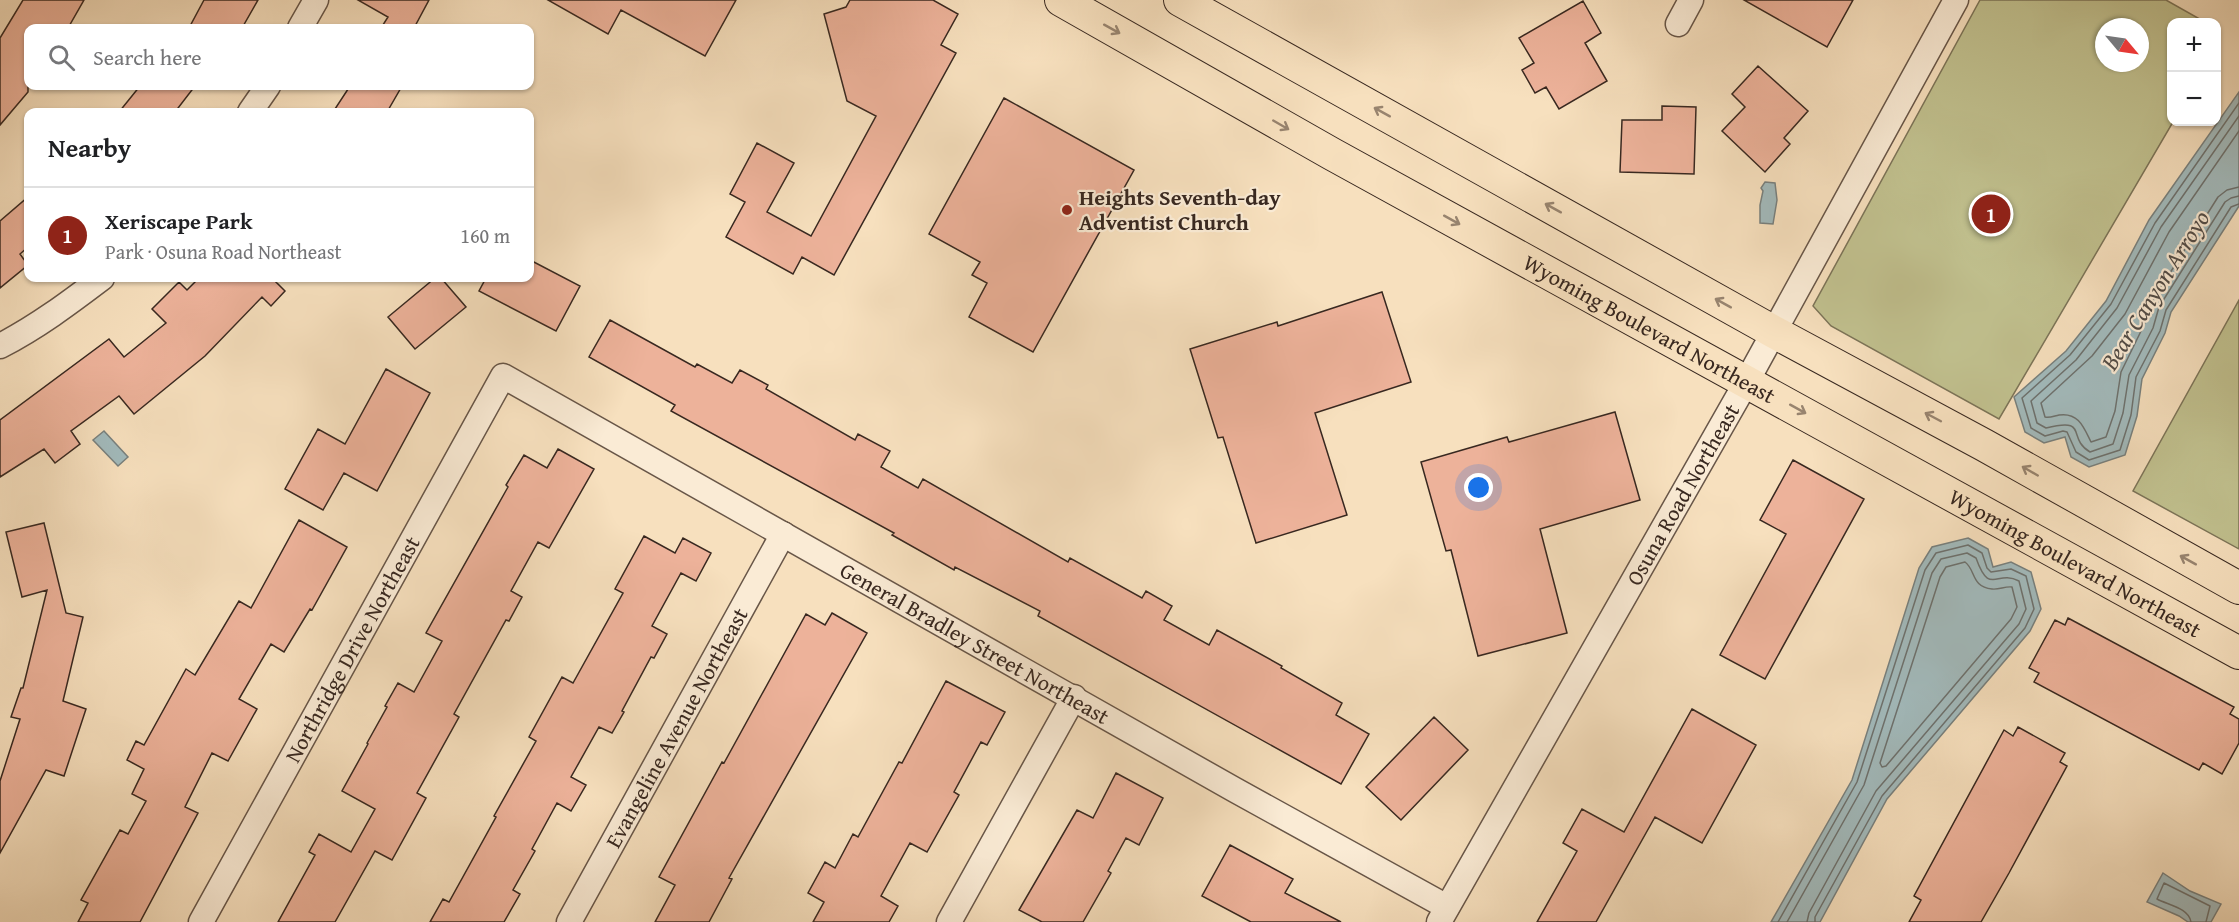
<!DOCTYPE html>
<html lang="en">
<head>
<meta charset="utf-8">
<style>
	body { margin:0; font-family:"Gentium Book Plus",serif; background:#f6f6f6; color:#202124 }
	.controls { position:absolute; right:18px; top:18px; display:grid; overflow:hidden; border-radius:12px; box-shadow:0 2px 4px #0004 }
	.controls button { width:54px; height:54px; display:grid; place-items:center; padding:0; border:0; border-bottom:2px solid #e0e0e0; background:#fff; color:#202124; font:30px sans-serif }
	.compass { position:absolute; left:2095px; top:18px; width:54px; height:54px; border-radius:50%; background:#fff; box-shadow:0 2px 4px #0004; rotate:119deg }
	.you { position:absolute; left:1479px; top:488px; width:21px; height:21px; margin:-15px; border:4px solid #fff; border-radius:50%; background:#1a73e8; box-shadow:0 0 0 9px #1a73e833 }
	.badge { display:grid; place-items:center; width:39px; height:39px; border-radius:50%; background:#8f2418; color:#fff; font-size:20px; font-weight:700 }
	.pin { position:absolute; translate:-50% -50%; border:3px solid #fff; box-shadow:0 2px 6px #0006 }
	.list { margin:0; padding:0; list-style:none }
	h2 { display:flex; justify-content:space-between; align-items:center; height:78px; margin:0; padding:0 24px; font-size:26px }
	h2 small { font-size:20px; font-weight:400; color:#757577 }
	.list li { display:grid; grid-template-columns:39px 1fr auto; gap:18px; align-items:center; box-sizing:border-box; height:96px; padding:0 24px; border-top:2px solid #e0e0e0 }
	.list b { display:block; font-size:22px; white-space:nowrap }
	.list p { margin:0; font-size:20px; white-space:nowrap; color:#757577 }
	.list em { font-size:20px; font-style:normal; color:#757577 }
	.icon { flex:none; width:33px; height:33px; fill:none; stroke:currentColor; stroke-width:2; stroke-linecap:round; stroke-linejoin:round }
	.map { position:relative; flex:none; width:2239px; height:922px; overflow:hidden }
	.search { position:absolute; background:#fff; box-shadow:0 2px 4px #0004; left:24px; top:24px; width:510px; height:66px; display:flex; align-items:center; gap:15px; box-sizing:border-box; padding:0 21px; border-radius:12px; color:#757577; font-size:22px }
	.panel { position:absolute; background:#fff; box-shadow:0 2px 4px #0004; left:24px; top:108px; width:510px; height:174px; border-radius:12px }
	.map>svg:first-child { display:block }
	.green { fill:#c1c18f; stroke:#7c7458; stroke-width:1.5; fill-rule:evenodd }
	.water { fill:#a2babc; stroke:#78807e; stroke-width:1.5 }
	.lines { fill:none; stroke-linecap:round; stroke-linejoin:round }
	.shore { stroke:#6d716e; stroke-width:1.5 }
	.building { fill:#edb29a; stroke:#382820; stroke-width:1.5 }
	.minor-casing { stroke:#685648; stroke-width:27 }
	.major-casing { stroke:#382820; stroke-width:34 }
	.minor { stroke:#faebd5; stroke-width:24 }
	.major { stroke:#f7e0be; stroke-width:32 }
	.oneway { stroke:#98846f }
	.poi-dot { fill:#8f2418; stroke:#faebd5; stroke-width:2 }
	.labels { text-anchor:middle; dominant-baseline:central; stroke-width:4.5; stroke-linejoin:round; paint-order:stroke }
	.poi-label { font-size:22px; font-weight:bold; fill:#382820; stroke:#faebd5; text-anchor:start }
	.street-label { font-size:22px; fill:#382820; stroke:#faebd5 }
	.water-label { font-size:24px; font-style:italic; fill:#524c47; stroke:#faebd5 }
</style>
</head>
<body>
<div class="map">
<svg width="2239" height="922" viewBox="0 0 2239 922">
	<rect width="100%" height="100%" fill="#f7e0be"/>
	<filter id="stains"><feTurbulence type="fractalNoise" baseFrequency=".00333" numOctaves="4"/><feColorMatrix values="0 0 0 0 .2 0 0 0 0 .09 0 0 0 0 .02 0 0 0 .5 -.17"/></filter>
	<radialGradient id="worn" r=".72"><stop offset=".6" stop-color="#630" stop-opacity="0"/><stop offset="1" stop-color="#630" stop-opacity=".3"/></radialGradient>
	<!-- green -->
	<path class="green" d="M1980,0H2166L2205,22H2172V122H2173L1999,419L1831,326L1813,306ZM2104,27H2140V63H2104Z
		M2239,300V549L2133,491Z"/>
	<!-- water -->
	<path class="water" d="M2239,92V206L2171,312L2165,333L2142,379L2137,416L2125,455L2089,467L2071,457L2065,437L2044,443L2025,432L2014,397L2066,351L2106,301L2149,220Z
		M1765,182L1775,183L1777,200L1773,224L1760,223V205L1763,191L1761,188Z
		M104,431L128,457L118,466L93,440Z
		M1968,538L1988,549L1993,567L2011,562L2031,572L2041,609L2030,631L1887,799L1820,922H1771L1852,780L1919,568L1932,547Z
		M2163,873L2190,891L2221,904L2211,922H2188L2179,916L2147,902Z"/>
	<g class="lines">
		<!-- shore -->
		<path class="shore" d="M2239,103L2155,223L2111,304L2070,355L2022,398L2031,428L2045,436L2063,431L2067,432L2076,452L2089,460L2120,450L2131,415L2136,377L2160,331L2166,310L2231,207L2239,204
			M2239,116L2161,227L2117,308L2076,360L2031,401L2037,423L2046,428C2090,417 2066,438 2090,452L2113,444L2123,413L2129,375L2153,328L2159,307L2225,202L2231,198L2239,196
			M2239,131L2169,232L2125,314L2092,356L2041,403L2045,417C2050,418 2054,416 2059,415C2079,412 2084,428 2091,442L2106,437L2115,411L2121,372L2144,325L2151,303L2218,197L2227,190L2239,187
			M1965,562C1976,570 1971,587 1992,589C1999,590 2005,586 2012,587L2017,607L2011,619L1886,766L1882,767L1880,763L1940,577L1946,567Z
			M1778,922L1857,782L1925,570L1936,553L1968,545L1982,553L1987,568L1991,572L2011,569L2026,576L2034,609L2025,628L1882,796L1815,917V922
			M1787,922L1864,785L1932,573L1941,559L1967,553L1976,558C1990,597 1996,569 2019,581L2026,609L2019,624L1876,791L1809,913L1807,922
			M2191,922C2189,908 2168,905 2157,899L2164,883L2210,906L2206,922"/>
	</g>
	<!-- building -->
	<path class="building" d="M23,0H84L68,28H28V92L0,125V38Z
		M204,0H258L242,28H189Z
		M358,0H429L414,28H381L388,17Z
		M548,0H736L705,56L621,10L608,34Z
		M850,0H933L958,14L941,45L956,53L834,275L802,257L793,274L726,237L745,202L730,194L757,143L794,163L767,212L811,236L876,116L847,101L824,14L846,7Z
		M1744,0H1853L1827,47Z
		M1583,1L1601,33L1585,43L1607,81L1559,109L1546,87L1535,93L1522,70L1534,63L1519,38Z
		M1758,66L1808,111L1784,138L1790,144L1765,172L1722,131L1745,107L1732,94Z
		M140,86H195L175,112H119Z
		M350,86H402L387,112H333Z
		M1004,98L1134,170L1033,352L969,317L987,283L972,275L980,262L929,234Z
		M1662,106L1696,107L1694,174L1620,172L1622,120H1662Z
		M28,197V247L20,254L28,265L0,288V221Z
		M530,260L580,286L556,331L479,291L486,278H530Z
		M199,278H281L276,282L285,291L271,306L262,297L205,356L134,414L119,396L71,431L80,444L55,463L44,449L0,477V420L109,339L124,357L166,323L152,309L179,282L187,290Z
		M435,278H441L466,307L415,349L388,317Z
		M1382,292L1411,382L1315,413L1347,515L1256,543L1223,437L1218,438L1190,349L1277,322L1278,326Z
		M610,320L695,367L697,364L732,383L740,370L768,385L766,389L855,440L858,434L890,451L881,467L918,488L923,479L1068,562L1070,558L1142,598L1146,591L1172,606L1164,620L1209,645L1217,630L1282,666L1281,668L1342,703L1336,715L1369,734L1341,784L1038,616L1040,611L955,567L954,570L892,535L894,533L671,411L675,405L589,357Z
		M386,369L430,393L377,491L344,473L323,510L285,489L318,429L345,444Z
		M1615,412L1640,500L1540,529L1567,633L1478,656L1451,550L1446,551L1421,462L1507,437L1509,442Z
		M558,449L594,469L549,548L538,542L511,591L522,597L509,621L506,620L454,714L459,717L417,793L426,798L392,860L375,851L335,922H278L315,855L309,852L319,834L351,852L375,809L342,791L368,744L367,743L387,707L385,706L398,683L414,692L442,641L426,633L508,487L506,485L524,455L547,468Z
		M1793,460L1864,499L1765,679L1720,655L1786,534L1760,520Z
		M299,520L347,547L312,610L310,609L284,652L271,644L239,699L257,709L228,761L212,753L185,807L198,813L140,922H78L88,903L81,900L120,830L128,834L146,801L132,794L144,769L127,760L136,741L144,745L186,669L195,675L239,601L251,608Z
		M44,523L66,613L83,617L63,701L86,709L64,776L46,770L0,853V781L20,719L11,717L21,688H23L47,590L22,597L6,532Z
		M644,536L675,553L683,538L711,553L696,581L681,573L652,626L667,634L654,658L651,657L622,711L624,712L612,733L599,727L571,777L586,785L571,811L557,803L532,849L535,851L513,890L520,894L504,922H430L443,899L449,902L496,817L494,816L536,741L529,737L562,677L573,683L623,593L615,589Z
		M832,613L867,633L729,878L732,879L709,922H655L675,885L659,877L722,762L724,763L806,614L825,625Z
		M2068,618L2234,707L2230,714L2239,719V743L2222,774L2203,763L2199,770L2034,682L2039,673L2029,668L2055,620L2065,625Z
		M946,681L1005,712L987,745L981,742L954,792L959,795L927,852L910,843L881,896L898,906L889,922H813L824,902L808,893L825,862L835,868L853,834L858,837L899,762L902,763Z
		M1692,709L1756,745L1702,843L1655,817L1596,922H1537L1577,851L1563,843L1582,809L1624,832Z
		M1434,717L1468,750L1401,820L1366,787Z
		M2018,727L2065,753L2060,762L2067,766L2009,873L1981,922H1909L1921,900L1914,896L2004,730L2013,736Z
		M1116,773L1163,798L1139,845L1126,838L1108,871L1111,873L1083,922H1042L1019,910L1077,810L1093,818Z
		M1230,845L1293,879L1285,893L1341,922H1251L1202,896Z"/>
	<g class="lines">
		<!-- minor casing -->
		<g class="minor-casing">
			<g id="minor">
				<path d="M1678,24L1691,0"/>
				<path d="M300,28L316,0"/>
				<path d="M250,112L268,86"/>
				<path d="M0,346C37,327 69,303 102,278"/>
				<path id="s1" d="M201,922L503,376L1235,790L1447,907"/>
				<path id="s2" d="M569,922L783,534"/>
				<path d="M949,922L1074,697"/>
				<path id="s3" d="M1439,922L1747,381L1956,0"/>
			</g>
		</g>
		<!-- major casing -->
		<g class="major-casing">
			<g id="major">
				<path id="s4" d="M1061,0L1332,154L2239,653"/>
				<path d="M1180,0L1774,332L1984,445L2239,588"/>
			</g>
		</g>
		<!-- minor -->
		<use href="#minor" class="minor"/>
		<!-- major -->
		<use href="#major" class="major"/>
	</g>
	<!-- one-way arrows -->
	<defs><path id="oneway-shaft" d="M-6 0H5M1.5-3L5.5 0L1.5 3" fill="none" stroke-width="1.6" stroke-linecap="round" stroke-linejoin="round" transform="scale(1.5)"/></defs>
	<g class="oneway">
		<use href="#oneway-shaft" transform="translate(1112 29) rotate(29)"/>
		<use href="#oneway-shaft" transform="translate(1382 112) rotate(-151)"/>
		<use href="#oneway-shaft" transform="translate(1281 125) rotate(30)"/>
		<use href="#oneway-shaft" transform="translate(1553 208) rotate(-151)"/>
		<use href="#oneway-shaft" transform="translate(1452 220) rotate(29)"/>
		<use href="#oneway-shaft" transform="translate(1723 303) rotate(-151)"/>
		<use href="#oneway-shaft" transform="translate(1798 409) rotate(29)"/>
		<use href="#oneway-shaft" transform="translate(1933 417) rotate(-152)"/>
		<use href="#oneway-shaft" transform="translate(2030 471) rotate(-150)"/>
		<use href="#oneway-shaft" transform="translate(2188 560) rotate(-151)"/>
	</g>
	<!-- markers -->
	<circle class="poi-dot" cx="1067" cy="210" r="6"/>
	<g class="labels">
		<!-- poi labels -->
		<g class="poi-label">
			<text x="1079" y="197">Heights Seventh-day<tspan x="1079" dy="25">Adventist Church</tspan></text>
		</g>
		<!-- street labels -->
		<g class="street-label">
			<text stroke="none"><textPath href="#s4" startOffset="674">Wyoming Boulevard Northeast</textPath></text>
			<text stroke="none"><textPath href="#s3" startOffset="492">Osuna Road Northeast</textPath></text>
			<text stroke="none"><textPath href="#s4" startOffset="1160">Wyoming Boulevard Northeast</textPath></text>
			<text stroke="none"><textPath href="#s1" startOffset="1166">General Bradley Street Northeast</textPath></text>
			<text stroke="none"><textPath href="#s1" startOffset="312">Northridge Drive Northeast</textPath></text>
			<text stroke="none"><textPath href="#s2" startOffset="222">Evangeline Avenue Northeast</textPath></text>
		</g>
		<!-- water labels -->
		<g class="water-label">
			<text transform="translate(2155 290) rotate(-58)">Bear Canyon Arroyo</text>
		</g>
	</g>
	<rect width="100%" height="100%" filter="url(#stains)"/>
	<rect width="100%" height="100%" fill="url(#worn)"/>
</svg>
<div class="controls">
<button>+</button>
<button>−</button>
</div>
<svg class="compass" viewBox="-18 -18 36 36"><path d="M0-13l5 13h-10z" fill="#e53935"/><path d="M0 13l5-13h-10z" fill="#757577"/></svg>
<div class="you"></div>
<div class="pin badge" style="left:1991px;top:214px">1</div>
<div class="search"><svg class="icon" aria-label="search" viewBox="0 0 24 24"><circle cx="10" cy="10" r="6"/><path d="M15 15l6 6"/></svg>Search here</div>
<section class="panel">
<h2>Nearby<small></small></h2>
<ul class="list">
<li><span class="badge">1</span><div><b>Xeriscape Park</b><p>Park · Osuna Road Northeast</p></div><em>160 m</em></li>
</ul>
</section>
</div>
</body>
</html>
